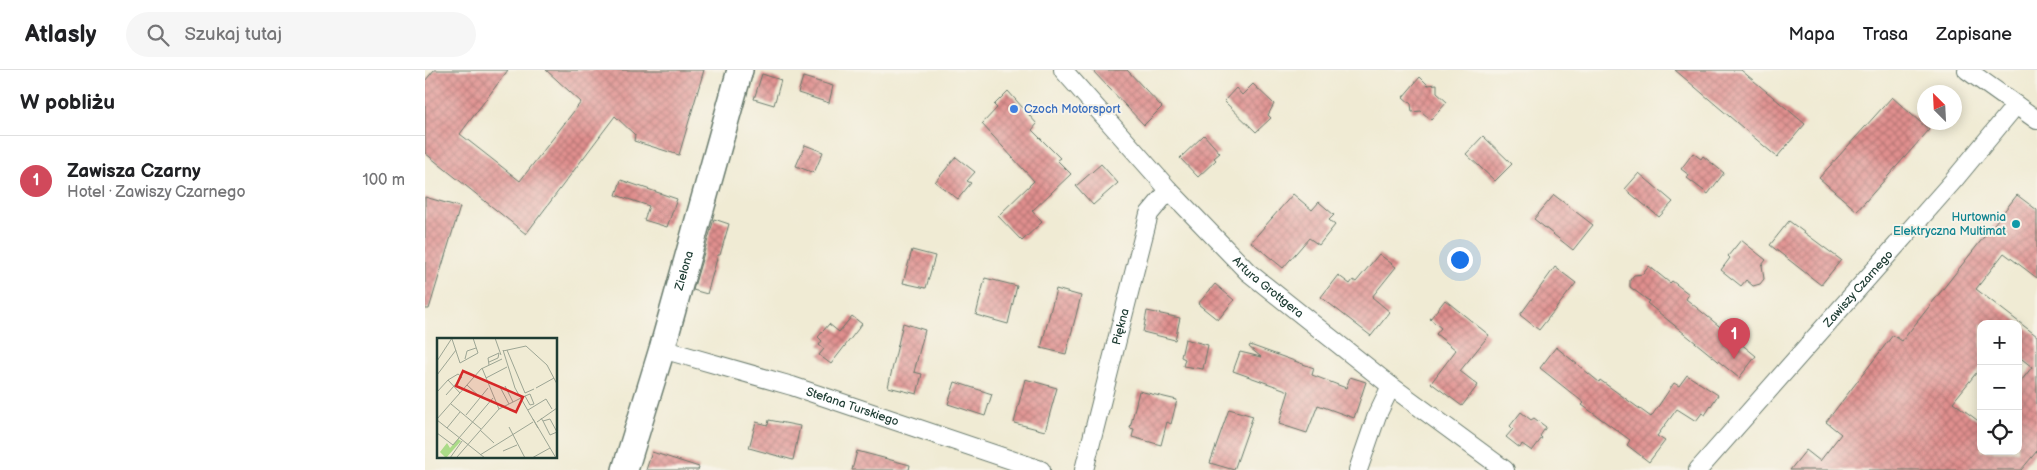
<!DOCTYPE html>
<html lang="pl">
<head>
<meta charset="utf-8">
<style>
	body { margin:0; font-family:"Balsamiq Sans",sans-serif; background:#f6f6f6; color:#202124 }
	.controls { position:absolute; right:15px; bottom:15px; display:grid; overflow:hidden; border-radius:10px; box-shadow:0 2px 12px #0003 }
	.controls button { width:45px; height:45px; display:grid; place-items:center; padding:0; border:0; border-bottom:1px solid #e0e0e0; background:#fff; color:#202124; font:25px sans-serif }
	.compass { position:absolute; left:1492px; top:15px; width:45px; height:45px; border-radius:50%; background:#fff; box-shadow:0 2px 12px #0003; rotate:336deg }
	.you { position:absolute; left:1034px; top:189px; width:18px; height:18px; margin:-12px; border:4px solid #fff; border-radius:50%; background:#1a73e8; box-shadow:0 0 0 8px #1a73e833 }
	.badge { display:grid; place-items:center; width:32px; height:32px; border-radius:50%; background:#d1495b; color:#fff; font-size:16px; font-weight:700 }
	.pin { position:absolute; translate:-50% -41px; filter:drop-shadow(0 1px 2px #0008) }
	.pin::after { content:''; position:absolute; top:26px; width:18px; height:15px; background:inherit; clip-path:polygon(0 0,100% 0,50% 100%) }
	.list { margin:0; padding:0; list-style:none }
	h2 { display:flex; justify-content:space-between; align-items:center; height:65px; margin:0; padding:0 20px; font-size:21px }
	h2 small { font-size:16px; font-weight:400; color:#757577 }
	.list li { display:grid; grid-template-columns:32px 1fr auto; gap:15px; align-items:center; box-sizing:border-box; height:90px; padding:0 20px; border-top:1px solid #e0e0e0 }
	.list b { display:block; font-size:19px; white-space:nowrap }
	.list p { margin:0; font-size:16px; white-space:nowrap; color:#757577 }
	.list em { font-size:16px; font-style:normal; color:#757577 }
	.icon { flex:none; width:28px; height:28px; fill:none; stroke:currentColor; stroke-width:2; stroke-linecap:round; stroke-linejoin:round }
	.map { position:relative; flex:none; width:1612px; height:400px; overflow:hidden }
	header { display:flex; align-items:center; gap:30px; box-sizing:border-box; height:70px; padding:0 25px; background:#fff; border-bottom:1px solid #e0e0e0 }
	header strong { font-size:24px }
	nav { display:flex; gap:28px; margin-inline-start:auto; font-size:18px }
	.search { width:350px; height:45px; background:#f6f6f6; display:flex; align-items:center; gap:12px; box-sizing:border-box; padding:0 18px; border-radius:28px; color:#757577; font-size:19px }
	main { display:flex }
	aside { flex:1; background:#fff }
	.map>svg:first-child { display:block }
	.building { fill:url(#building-cross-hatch); fill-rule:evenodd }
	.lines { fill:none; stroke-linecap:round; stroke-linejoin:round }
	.street-casing { stroke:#687a6c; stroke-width:20 }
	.secondary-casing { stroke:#687a6c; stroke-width:28 }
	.street { stroke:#fff; stroke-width:18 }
	.secondary { stroke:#fff; stroke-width:25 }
	.shop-dot { fill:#3f7fe0; stroke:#f7f3e8; stroke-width:2 }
	.culture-dot { fill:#0f9aa8; stroke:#f7f3e8; stroke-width:2 }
	.labels { text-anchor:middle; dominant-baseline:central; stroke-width:4; stroke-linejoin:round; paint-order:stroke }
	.shop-label { font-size:12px; fill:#366cbe; stroke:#f7f3e8; text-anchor:start }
	.culture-label { font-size:12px; fill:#0d838f; stroke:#f7f3e8; text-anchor:end }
	.street-label { font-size:12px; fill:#1f3d34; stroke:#f7f3e8 }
	.inset-road { fill:none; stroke:#9ca594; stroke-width:1 }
	.view { fill:#d62828; fill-opacity:0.15; stroke:#d62828; stroke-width:2.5 }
	.inset-edge { fill:none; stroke:#1f3d34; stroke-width:2.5 }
</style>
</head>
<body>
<header>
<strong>Atlasly</strong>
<div class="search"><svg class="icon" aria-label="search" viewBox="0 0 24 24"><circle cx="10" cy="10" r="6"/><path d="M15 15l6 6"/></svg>Szukaj tutaj</div>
<nav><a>Mapa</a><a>Trasa</a><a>Zapisane</a></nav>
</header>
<main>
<aside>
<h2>W pobliżu<small></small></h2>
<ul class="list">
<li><span class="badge">1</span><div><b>Zawisza Czarny</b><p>Hotel · Zawiszy Czarnego</p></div><em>100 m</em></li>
</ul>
</aside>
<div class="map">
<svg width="1612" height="400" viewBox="0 0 1612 400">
	<defs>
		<pattern id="building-cross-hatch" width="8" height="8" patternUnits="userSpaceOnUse" patternTransform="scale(1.25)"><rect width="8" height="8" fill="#e08f8e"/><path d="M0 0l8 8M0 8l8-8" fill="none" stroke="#b57675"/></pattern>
	</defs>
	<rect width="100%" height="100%" fill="#f7f3e8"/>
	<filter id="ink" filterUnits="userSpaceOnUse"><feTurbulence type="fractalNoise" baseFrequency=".02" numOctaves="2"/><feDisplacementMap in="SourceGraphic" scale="10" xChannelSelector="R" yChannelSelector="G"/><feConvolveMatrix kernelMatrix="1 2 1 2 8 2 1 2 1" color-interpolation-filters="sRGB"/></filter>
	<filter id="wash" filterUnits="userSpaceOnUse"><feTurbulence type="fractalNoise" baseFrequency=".0096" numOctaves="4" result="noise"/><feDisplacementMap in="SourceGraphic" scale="20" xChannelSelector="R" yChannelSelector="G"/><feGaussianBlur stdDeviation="1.12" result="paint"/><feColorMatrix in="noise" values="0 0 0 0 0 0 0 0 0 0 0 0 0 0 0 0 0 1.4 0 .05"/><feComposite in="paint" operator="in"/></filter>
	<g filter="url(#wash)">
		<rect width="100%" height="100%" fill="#f0ebd4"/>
		<g id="blocks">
			<!-- building -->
			<path class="building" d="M9,0H83L35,64L95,111L156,32L121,0H279L254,85L209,71L210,65L190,46L101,164L0,83V11Z
				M667,0H702L737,37L719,55Z
				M1250,0H1316L1380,54L1352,87Z
				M337,4L356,10L349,35L329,29Z
				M378,7L408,16L404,33L373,23Z
				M995,7L1003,15L1012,14V23L1022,32L1006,50L996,41L987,42L986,34L978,27Z
				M828,14L849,34L843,45L846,48L831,62L799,31L811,18L817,25Z
				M583,21L612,54L607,60L635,88L632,90L646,104L607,141L617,152L597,171L573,146L609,111L557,54L572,38L569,35Z
				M1467,27L1504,60L1432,141L1394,108Z
				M779,65L795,83L789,88L791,90L773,107L755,88Z
				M1058,66L1087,94L1070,111L1041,84Z
				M380,75L398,82L389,103L371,96Z
				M1268,83L1276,89L1278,86L1299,103L1283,124L1262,108L1264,105L1256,99Z
				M531,87L550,102L542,111L546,113L533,129L510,112Z
				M676,94L693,113L668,135L651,116Z
				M1214,103L1248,132L1234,147L1200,119Z
				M196,110L252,129L242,157L219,150L224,136L191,125Z
				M868,124L887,140L894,132L909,145L904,150L910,155L894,175L884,168L858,198L826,172Z
				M1129,125L1168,155L1148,180L1109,149Z
				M1592,125L1612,140V208L1579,183L1551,219L1612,266V381L1596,400H1365L1381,380L1395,391L1416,364L1401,352L1468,265L1477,271ZM1556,254H1593V286L1607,297L1593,315V381H1556V353L1528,332L1556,297Z
				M0,127L35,137L4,239H0Z
				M289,149L304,154L295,185H293L282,224L268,220Z
				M1364,151L1416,190L1396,215L1345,175Z
				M1316,170L1341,190L1337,195L1339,209L1335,214L1328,216L1321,210L1316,216L1296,200L1305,188L1303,186Z
				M487,180L510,186L501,218L478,213Z
				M954,184L971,197L947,227L965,242L946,266L896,227L913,205L925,214L928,210L931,212Z
				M1224,196L1245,213L1247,211L1264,224L1261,229L1331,286L1314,308L1222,233L1224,231L1205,217V210L1209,205L1218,204Z
				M1130,197L1151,213L1114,260L1095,245Z
				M560,208L592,216L583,254L551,245Z
				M790,214L809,230L793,250L773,234Z
				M631,219L656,226L641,284L616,278Z
				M1020,230L1064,265L1035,301L1053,315L1037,336L1006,313L1031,280L1011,264L1016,258L1005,249Z
				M722,241L755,248L750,270L718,262Z
				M427,246L437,254L406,294L394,285L399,279L394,275L397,271L393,267L404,254L414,262Z
				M478,253L500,260L489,302L497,304L492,324L463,317Z
				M760,269L783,275L778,299L758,296L760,289L756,287Z
				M825,275L889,298L887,305L921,318L925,307L941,312L929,348L893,335L882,363L854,354L864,321L808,301L815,282L836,287L824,277Z
				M1131,277L1174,312L1175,310L1226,347L1249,313L1254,316L1262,305L1293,325L1280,345L1277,343L1271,351L1252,339L1232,366L1240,371L1224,392L1202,375L1205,370L1157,335L1159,333L1115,298Z
				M600,309L632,318L620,361L589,353Z
				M530,312L567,324L560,346L523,334Z
				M714,321L752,330L746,354L742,352L736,375L707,367L709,359L705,358Z
				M804,339L828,346L809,400L785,393Z
				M1096,342L1106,350L1109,348L1121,357L1115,366L1117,368L1107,381L1097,374L1095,378L1081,367L1088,359L1085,356Z
				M344,350L375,356L368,390L324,378L331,352L343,355Z
				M432,381L485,395L484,400H427Z
				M227,382L274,397L273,400H221Z"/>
		</g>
	</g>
	<g filter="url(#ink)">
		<use href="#blocks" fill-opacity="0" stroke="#687a6c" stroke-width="1"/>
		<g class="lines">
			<!-- street casing -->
			<g class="street-casing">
				<g id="street">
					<path id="s1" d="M638,0L744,120L823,202L966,316L1080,400"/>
					<path d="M1542,0L1612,50"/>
					<path id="s2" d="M237,279L367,316L616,400"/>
					<path id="s3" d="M659,400L724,144L744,120"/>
					<path d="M933,400L952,345L966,316"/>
					<path id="s4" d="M1273,400L1529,110L1591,35"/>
				</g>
			</g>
			<!-- secondary casing -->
			<g class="secondary-casing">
				<g id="secondary">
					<path id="s5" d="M200,400L237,279L315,0"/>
				</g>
			</g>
			<!-- street -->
			<use href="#street" class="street"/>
			<!-- secondary -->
			<use href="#secondary" class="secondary"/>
		</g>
	</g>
	<!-- markers -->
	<circle class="shop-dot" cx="589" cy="39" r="5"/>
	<circle class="culture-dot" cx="1591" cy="154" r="5"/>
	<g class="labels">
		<!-- shop labels -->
		<g class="shop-label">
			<text x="599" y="39">Czoch Motorsport</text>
		</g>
		<!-- culture labels -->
		<g class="culture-label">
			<text x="1581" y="147">Hurtownia<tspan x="1581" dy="14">Elektryczna Multimat</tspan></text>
		</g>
		<!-- street labels -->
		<g class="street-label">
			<text stroke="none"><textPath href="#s5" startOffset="208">Zielona</textPath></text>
			<text stroke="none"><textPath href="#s1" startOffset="299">Artura Grottgera</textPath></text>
			<text stroke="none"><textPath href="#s4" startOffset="242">Zawiszy Czarnego</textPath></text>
			<text stroke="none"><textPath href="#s3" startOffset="148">Piękna</textPath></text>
			<text stroke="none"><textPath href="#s2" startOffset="199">Stefana Turskiego</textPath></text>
		</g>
	</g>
	<!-- overview -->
	<g transform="translate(12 268)">
		<rect width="120" height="120" fill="#f0ebd4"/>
		<path d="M21,101L24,103L9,120L3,114L10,105L13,110Z" fill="#abdb88"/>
		<path class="inset-road" d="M58,0L64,17M15,1L23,25L41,15L36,0M66,12L78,50L101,90M70,12L88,55L97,51M66,13L89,8L110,27L120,46M28,21L30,13L39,10M0,23L15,0M52,24L61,20L62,15L51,20L52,27M45,30L62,71M0,37L19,12M49,40L70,29M30,47L43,59M68,48L76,64M63,49L72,66M99,50L117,40M0,54L11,42L23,55M9,57L25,39L21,36L11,42M84,60L88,58L93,67L97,66L93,56L88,58M14,66L44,91M91,72L109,61L115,71M29,77L51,50M104,80L106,83L113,81L120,94M0,81L44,31L65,21M96,81L119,120M0,82L48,120M106,83L113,97L120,94M100,84L120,70M72,89L88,120M10,90L23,74M43,92L57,105M0,95L16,107L56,60M66,113L80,107M43,117L96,84M20,119L62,71L84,60M13,120L25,103M95,120L113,110"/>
		<path class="view" d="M26,33L86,59L79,74L19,48Z"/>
		<rect width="120" height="120" class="inset-edge"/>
	</g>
</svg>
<div class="controls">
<button>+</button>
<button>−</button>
<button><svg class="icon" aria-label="locate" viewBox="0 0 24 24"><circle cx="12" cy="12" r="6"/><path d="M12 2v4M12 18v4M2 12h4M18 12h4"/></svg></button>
</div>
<svg class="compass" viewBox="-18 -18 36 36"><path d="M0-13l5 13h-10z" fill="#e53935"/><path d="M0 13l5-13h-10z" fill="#757577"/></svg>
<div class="you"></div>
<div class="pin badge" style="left:1309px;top:289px">1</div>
</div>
</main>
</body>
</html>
